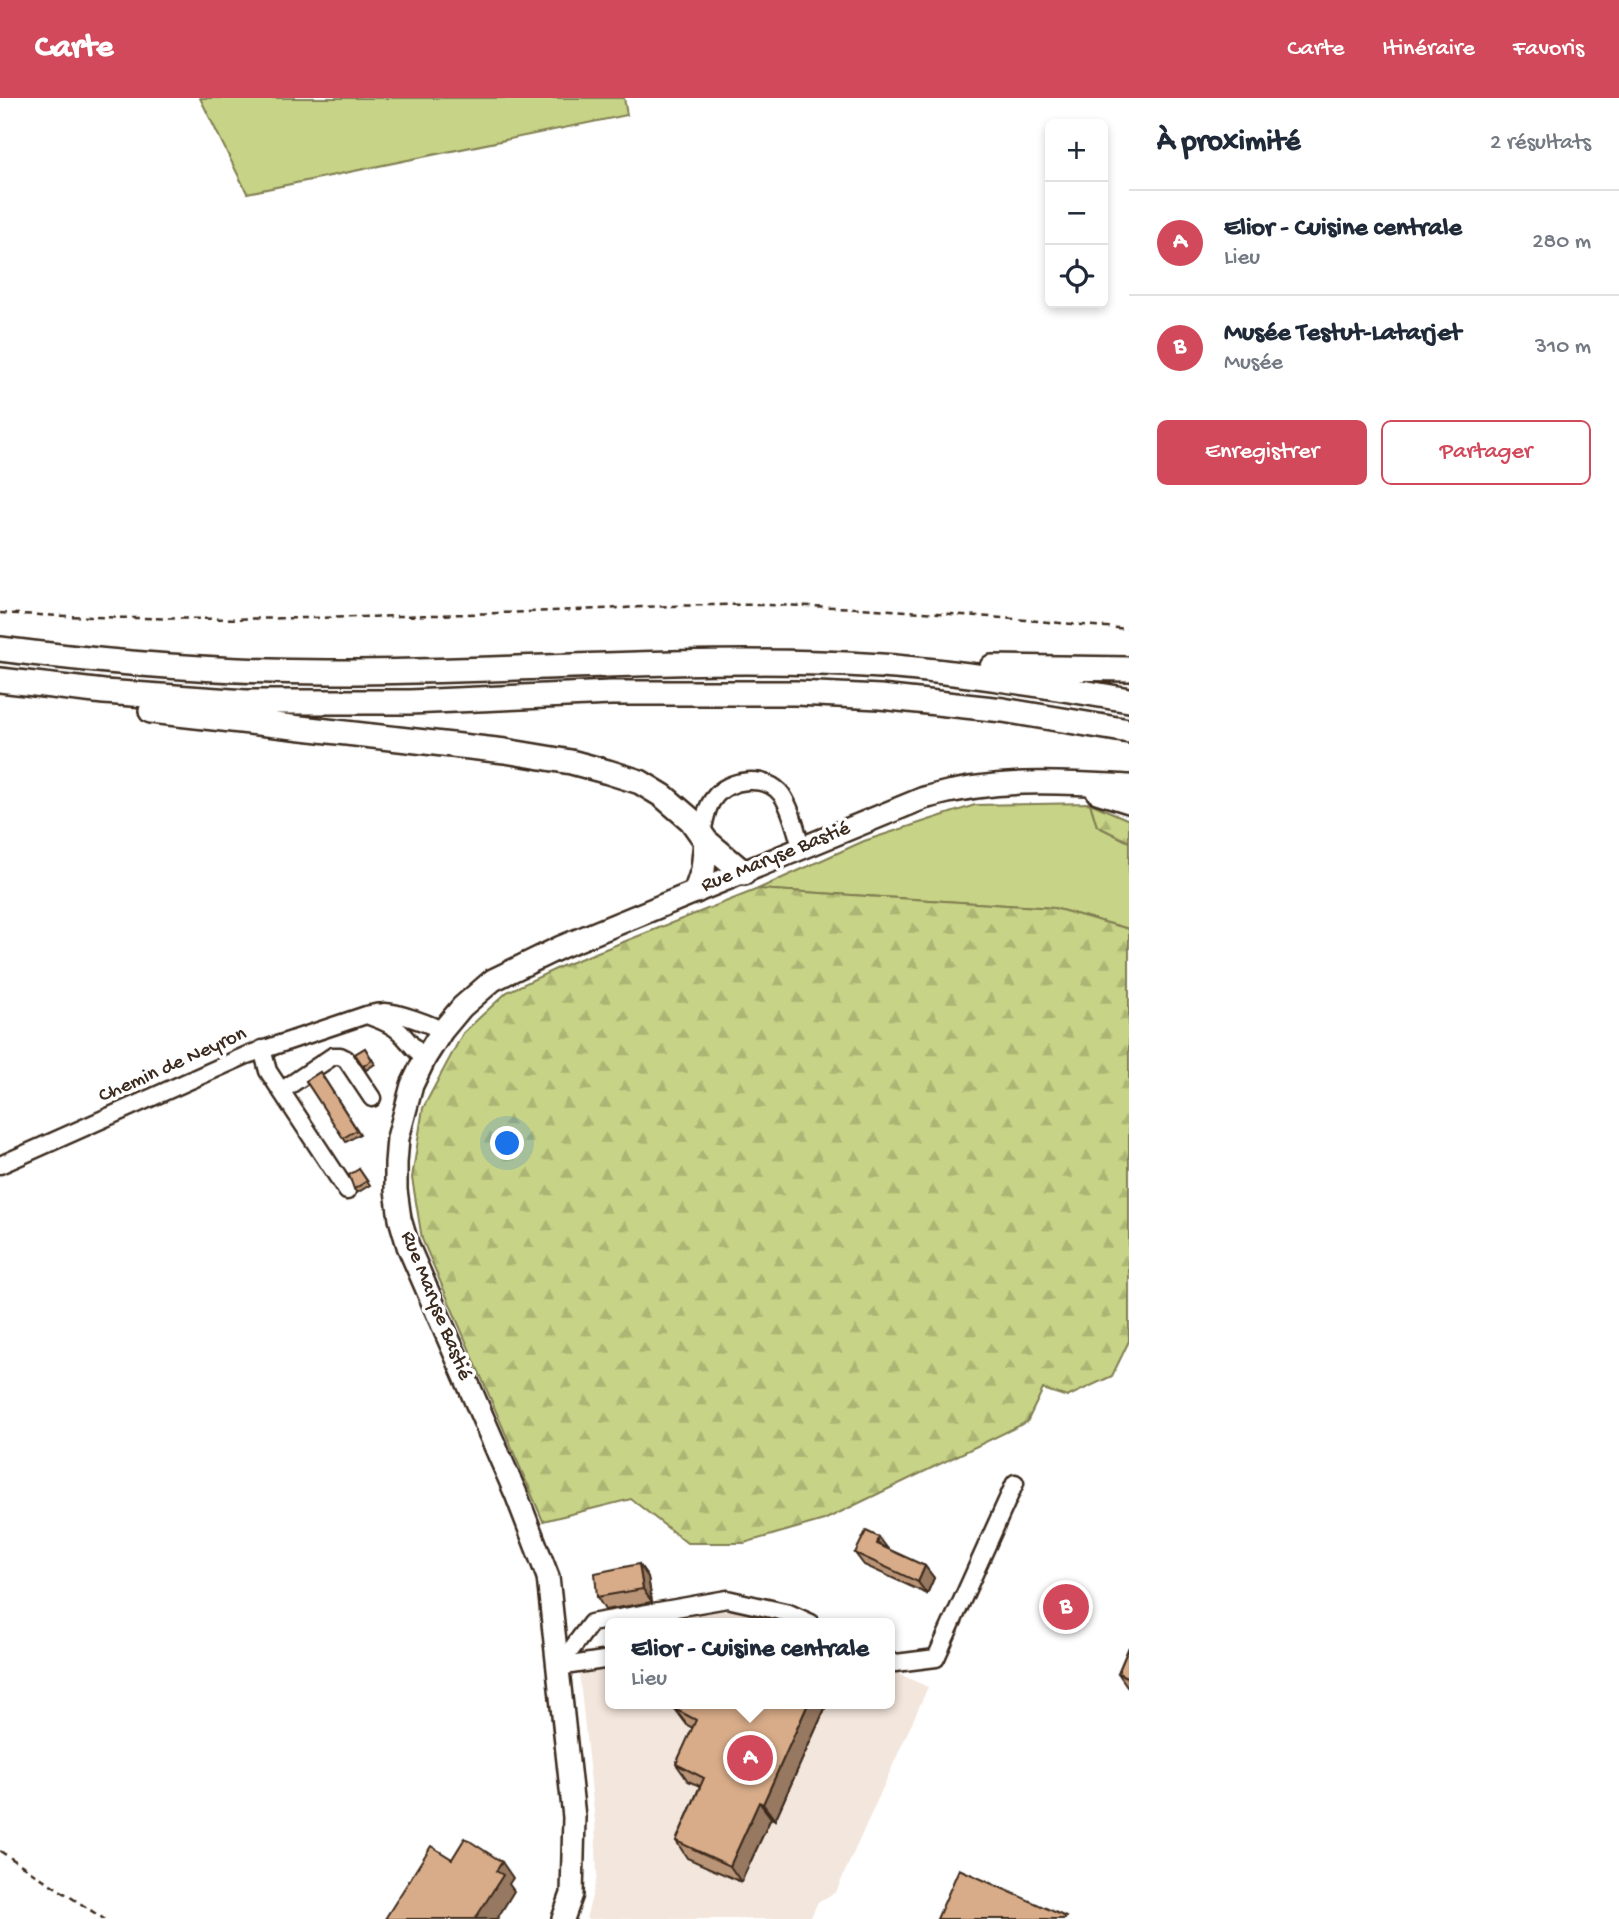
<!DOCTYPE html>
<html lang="fr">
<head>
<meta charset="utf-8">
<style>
	body { margin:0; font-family:"Gochi Hand",sans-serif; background:#f6f6f7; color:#1f2937 }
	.controls { position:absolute; right:21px; top:21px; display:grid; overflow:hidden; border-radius:10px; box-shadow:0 4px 10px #0003 }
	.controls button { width:63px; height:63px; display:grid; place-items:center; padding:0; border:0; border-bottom:2px solid #e0e1e3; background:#fff; color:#1f2937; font:35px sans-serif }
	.you { position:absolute; left:508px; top:1046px; width:24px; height:24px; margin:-18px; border:5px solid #fff; border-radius:50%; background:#1a73e8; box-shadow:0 0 0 10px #1a73e833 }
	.badge { display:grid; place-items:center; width:46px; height:46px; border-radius:50%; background:#d1495b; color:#fff; font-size:23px; font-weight:700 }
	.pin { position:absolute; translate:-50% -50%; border:4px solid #fff; box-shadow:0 2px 7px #0006 }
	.popup { position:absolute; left:605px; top:1520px; width:290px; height:91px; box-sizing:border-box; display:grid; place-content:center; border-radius:10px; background:#fff; filter:drop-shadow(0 2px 5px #0005); font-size:23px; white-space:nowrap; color:#747a83 }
	.popup b { font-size:26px; color:#1f2937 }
	.popup::after { content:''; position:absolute; left:50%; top:100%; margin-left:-14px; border:14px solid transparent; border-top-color:#fff }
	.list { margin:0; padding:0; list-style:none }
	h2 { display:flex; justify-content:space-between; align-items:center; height:91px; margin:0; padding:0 28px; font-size:30px }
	h2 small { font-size:23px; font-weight:400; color:#747a83 }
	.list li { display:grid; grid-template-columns:46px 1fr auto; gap:21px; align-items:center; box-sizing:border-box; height:105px; padding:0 28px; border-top:2px solid #e0e1e3 }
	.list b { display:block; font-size:26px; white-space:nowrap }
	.list p { margin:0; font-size:23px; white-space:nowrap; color:#747a83 }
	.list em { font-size:23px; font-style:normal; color:#747a83 }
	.actions { display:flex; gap:14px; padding:21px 28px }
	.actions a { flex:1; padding:16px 0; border:2px solid #d1495b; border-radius:10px; text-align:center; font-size:24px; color:#d1495b }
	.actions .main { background:#d1495b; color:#fff }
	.icon { flex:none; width:38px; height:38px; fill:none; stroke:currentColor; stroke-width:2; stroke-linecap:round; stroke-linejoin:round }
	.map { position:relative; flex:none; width:1129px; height:1821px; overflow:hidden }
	header { display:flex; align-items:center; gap:42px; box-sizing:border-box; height:98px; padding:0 35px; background:#d1495b; color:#fff }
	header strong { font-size:33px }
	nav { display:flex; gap:38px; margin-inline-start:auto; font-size:24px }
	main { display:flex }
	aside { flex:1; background:#fff }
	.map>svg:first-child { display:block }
	.built { fill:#f3e6dc }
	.grass { fill:#c7d386; stroke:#817e52; stroke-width:2 }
	.forest { fill:url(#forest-firs); stroke:#817e52; stroke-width:2 }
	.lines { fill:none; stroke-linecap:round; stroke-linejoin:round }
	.minor-casing { stroke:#3b2a1e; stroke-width:21 }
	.major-casing { stroke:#3b2a1e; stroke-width:26 }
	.highway-casing { stroke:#3b2a1e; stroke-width:28 }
	.path { stroke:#3b2a1e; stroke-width:2.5; stroke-dasharray:7 5; stroke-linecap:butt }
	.minor { stroke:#fff; stroke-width:16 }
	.major { stroke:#fff; stroke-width:21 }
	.highway { stroke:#fff; stroke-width:23 }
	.wall { fill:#ba9476; stroke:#3b2a1e; stroke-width:2 }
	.shaded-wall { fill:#977860; stroke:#3b2a1e; stroke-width:2 }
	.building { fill:#d8ac89; stroke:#3b2a1e; stroke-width:2 }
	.labels { text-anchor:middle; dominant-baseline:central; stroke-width:7; stroke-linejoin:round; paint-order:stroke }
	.street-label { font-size:21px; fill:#3b2a1e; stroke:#fff }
</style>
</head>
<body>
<header>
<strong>Carte</strong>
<nav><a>Carte</a><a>Itinéraire</a><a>Favoris</a></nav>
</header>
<main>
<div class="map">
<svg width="1129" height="1821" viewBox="0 0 1129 1821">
	<defs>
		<pattern id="forest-firs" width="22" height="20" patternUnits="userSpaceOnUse" patternTransform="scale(1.75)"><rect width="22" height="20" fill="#c7d386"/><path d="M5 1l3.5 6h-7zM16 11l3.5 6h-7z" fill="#acb573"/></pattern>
	</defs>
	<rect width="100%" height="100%" fill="#fff"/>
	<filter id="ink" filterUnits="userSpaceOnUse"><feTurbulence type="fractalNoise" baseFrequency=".0143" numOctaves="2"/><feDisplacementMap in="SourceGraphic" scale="14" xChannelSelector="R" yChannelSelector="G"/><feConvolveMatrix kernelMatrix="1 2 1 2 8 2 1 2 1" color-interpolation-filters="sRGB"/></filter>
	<g filter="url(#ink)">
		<!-- built -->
		<path class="built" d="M728,1510L780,1520L791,1525H637Z
			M610,1550V1606H890V1572L928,1589L836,1794L818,1804L810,1821H586L597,1779L595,1723L577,1555Z"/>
		<!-- grass -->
		<path class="grass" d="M200,0H624L627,17L247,95Z
			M1090,705L1097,728L1129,744V831L1054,810L758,791L864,743L975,707Z"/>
		<!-- forest -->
		<path class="forest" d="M1090,705L1129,722V744L1097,728Z
			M758,791L1054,810L1129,831V1243L1112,1278L1067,1299L1043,1291L1027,1324L824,1422L744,1445H687L631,1401L543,1423L422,1141L412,1080L423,1010L463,935L507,894L562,868Z"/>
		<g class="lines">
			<!-- minor casing -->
			<g class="minor-casing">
				<path id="minor" d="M702,737C704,725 706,709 714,700C728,680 767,676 782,697C792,712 796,732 801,749
					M369,918C380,922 392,926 400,934C409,943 415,953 425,960
					M262,951L268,973L347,1093
					M281,993L333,958H340L346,961L372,1000
					M0,1067L247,957L366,917C372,916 378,914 383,914C395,913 433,927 442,933
					M890,1562L896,1565L936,1560L1015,1385
					M558,1569L591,1525L727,1501L789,1515L811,1525
					M558,1569L610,1561"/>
			</g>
			<!-- major casing -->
			<g class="major-casing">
				<path id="major" d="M1097,694L1129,704
					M563,1821L572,1796L574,1719L548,1479L516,1396L408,1148L400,1121L396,1092V1065L398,1040L412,987L425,960L442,933L462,909L493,882L561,849L924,700C994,680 1057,684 1129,688"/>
			</g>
			<!-- highway casing -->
			<g class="highway-casing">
				<path id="highway" d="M0,551C109,565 219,574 329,574C513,575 697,556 881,568C964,574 1047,588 1129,602
					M992,569L1129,571
					M0,582L104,594L246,604H410L611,595H796L880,599L1003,612L1129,633
					M151,613L505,653L571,664L608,674L640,684L663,698L691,722L706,743L744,775
					M696,793L703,772L706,743"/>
			</g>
			<!-- path -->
			<path class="path" d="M0,515C176,525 352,520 528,514C588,512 649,508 710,507C850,505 989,519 1129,531
				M0,1753L104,1821"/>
			<!-- minor -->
			<use href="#minor" class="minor"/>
			<!-- major -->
			<use href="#major" class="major"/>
			<!-- highway -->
			<use href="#highway" class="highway"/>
		</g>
		<!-- wall -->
		<path class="wall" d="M365,950L375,966L366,972L355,956Z
			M320,974L360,1036L346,1044L306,983Z
			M359,1071L370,1087L357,1095L354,1091Z
			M887,1451L925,1468L934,1480L927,1496L864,1467L855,1455Z
			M639,1466L648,1479L652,1504L605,1512L597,1499Z
			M1129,1549V1591L1118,1575Z
			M678,1606H827L775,1722L771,1720L741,1784L687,1760L676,1743L700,1688L688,1683L676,1666L693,1630L687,1627L675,1611Z"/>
		<!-- shaded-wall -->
		<path class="shaded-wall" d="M879,1439L888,1451L877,1446Z
			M639,1466L648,1479L652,1504L643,1491Z
			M925,1468L934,1480L927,1496L918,1484Z
			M808,1606H827L775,1722L763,1706Z
			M759,1704L771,1720L741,1784L730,1768Z
			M502,1764L513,1780L509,1786L514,1793L497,1821H475L496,1773Z"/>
		<!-- building -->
		<path class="building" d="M365,950L372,962L363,968L355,956Z
			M320,974L357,1032L343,1040L306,983Z
			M359,1071L367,1083L354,1091L349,1077Z
			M866,1433L879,1439L877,1446L925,1468L918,1484L855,1455Z
			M639,1466L643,1491L597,1499L595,1475Z
			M1129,1549V1580L1118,1575Z
			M678,1606H808L763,1706L759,1704L730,1768L676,1743L704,1680L676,1666L696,1622L675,1611Z
			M465,1740L502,1764L496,1773L503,1777L475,1821H385L431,1748L452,1761Z
			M959,1771L1066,1819L1065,1821H937Z"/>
	</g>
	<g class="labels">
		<!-- street labels -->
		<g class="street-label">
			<text transform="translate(776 760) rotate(-22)">Rue Maryse Bastié</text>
			<text transform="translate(173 968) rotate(-24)">Chemin de Neyron</text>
			<text transform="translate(435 1208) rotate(68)">Rue Maryse Bastié</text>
		</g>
	</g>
</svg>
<div class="controls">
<button>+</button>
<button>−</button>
<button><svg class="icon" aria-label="locate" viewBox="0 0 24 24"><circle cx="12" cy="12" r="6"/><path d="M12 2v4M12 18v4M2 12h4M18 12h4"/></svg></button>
</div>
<div class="you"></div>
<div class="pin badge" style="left:750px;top:1660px">A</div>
<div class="popup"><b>Elior - Cuisine centrale</b>Lieu</div>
<div class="pin badge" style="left:1066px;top:1509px">B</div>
</div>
<aside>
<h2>À proximité<small>2 résultats</small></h2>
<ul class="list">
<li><span class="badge">A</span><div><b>Elior - Cuisine centrale</b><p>Lieu</p></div><em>280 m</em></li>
<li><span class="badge">B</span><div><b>Musée Testut-Latarjet</b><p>Musée</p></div><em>310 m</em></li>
</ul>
<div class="actions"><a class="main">Enregistrer</a><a>Partager</a></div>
</aside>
</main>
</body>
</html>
